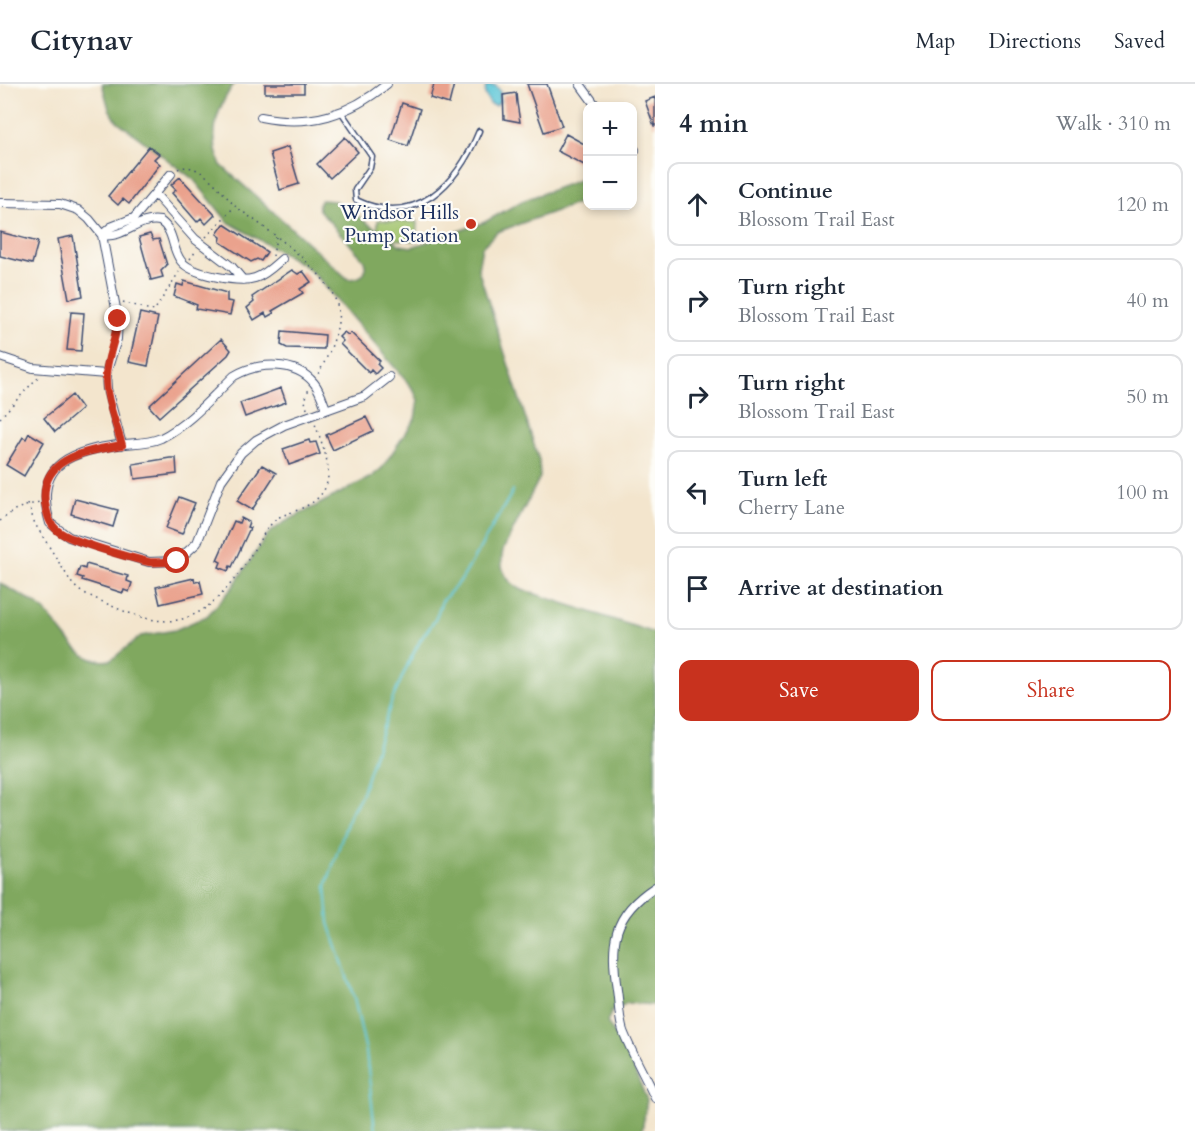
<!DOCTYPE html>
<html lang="en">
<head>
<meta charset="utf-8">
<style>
	body { margin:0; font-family:Cardo,serif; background:#f2f2f3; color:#1f2937 }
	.controls { position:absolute; right:18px; top:18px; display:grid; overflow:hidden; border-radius:12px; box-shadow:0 3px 9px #0003 }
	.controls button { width:54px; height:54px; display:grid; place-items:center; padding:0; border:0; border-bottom:2px solid #e0e1e3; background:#fff; color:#1f2937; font:30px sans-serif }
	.stop { position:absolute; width:18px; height:18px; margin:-14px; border:4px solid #c8321e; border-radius:50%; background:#fff }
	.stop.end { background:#c8321e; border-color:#fff; box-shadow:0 2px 6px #0008 }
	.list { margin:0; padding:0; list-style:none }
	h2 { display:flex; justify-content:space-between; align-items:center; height:78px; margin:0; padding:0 24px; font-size:26px }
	h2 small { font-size:20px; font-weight:400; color:#747a83 }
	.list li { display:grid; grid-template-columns:39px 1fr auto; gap:18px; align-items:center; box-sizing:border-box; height:84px; margin:0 12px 12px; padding:0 12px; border:2px solid #e0e1e3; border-radius:12px }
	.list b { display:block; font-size:22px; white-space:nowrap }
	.list p { margin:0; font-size:20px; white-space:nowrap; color:#747a83 }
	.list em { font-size:20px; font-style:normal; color:#747a83 }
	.actions { display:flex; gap:12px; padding:18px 24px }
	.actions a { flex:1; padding:14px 0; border:2px solid #c8321e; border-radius:12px; text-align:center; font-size:21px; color:#c8321e }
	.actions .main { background:#c8321e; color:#fff }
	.icon { flex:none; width:33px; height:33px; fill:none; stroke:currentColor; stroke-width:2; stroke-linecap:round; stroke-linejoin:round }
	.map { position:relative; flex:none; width:655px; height:1047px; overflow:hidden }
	header { display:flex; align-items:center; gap:36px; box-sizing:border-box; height:84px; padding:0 30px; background:#fff; border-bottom:2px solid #e0e1e3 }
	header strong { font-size:28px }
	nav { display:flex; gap:33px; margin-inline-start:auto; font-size:21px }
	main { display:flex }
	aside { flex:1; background:#fff }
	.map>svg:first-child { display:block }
	.green { fill:#a0c26b; stroke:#5e7864; stroke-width:1.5 }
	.forest { fill:#80a85f; stroke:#4e6c5e; stroke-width:1.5 }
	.water { fill:#5cc6d7; stroke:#3c7a9a; stroke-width:1.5 }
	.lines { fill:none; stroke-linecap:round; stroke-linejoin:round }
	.stream { stroke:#5cc6d7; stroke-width:2 }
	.building { fill:#eaa28d }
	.service-casing { stroke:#3b4a6f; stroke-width:7 }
	.minor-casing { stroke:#3b4a6f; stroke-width:10 }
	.path { stroke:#3b4a6f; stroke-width:1.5; stroke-dasharray:1.5 4.5; stroke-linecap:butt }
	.service { stroke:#fff; stroke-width:4 }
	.minor { stroke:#fff; stroke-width:8 }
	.route { stroke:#c8321e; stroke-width:8 }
	.poi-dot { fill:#c8321e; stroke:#fdfcf7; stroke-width:2 }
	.labels { text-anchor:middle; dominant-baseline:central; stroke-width:4.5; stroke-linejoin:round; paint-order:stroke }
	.poi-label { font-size:20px; fill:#1b2f5e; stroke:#fdfcf7; text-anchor:end }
</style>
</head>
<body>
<header>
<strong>Citynav</strong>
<nav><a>Map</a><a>Directions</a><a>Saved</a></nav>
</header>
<main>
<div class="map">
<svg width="655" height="1047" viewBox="0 0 655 1047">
	<rect width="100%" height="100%" fill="#fdfcf7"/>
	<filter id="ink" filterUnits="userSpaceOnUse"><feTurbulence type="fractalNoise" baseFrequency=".0167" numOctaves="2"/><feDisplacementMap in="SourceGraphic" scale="12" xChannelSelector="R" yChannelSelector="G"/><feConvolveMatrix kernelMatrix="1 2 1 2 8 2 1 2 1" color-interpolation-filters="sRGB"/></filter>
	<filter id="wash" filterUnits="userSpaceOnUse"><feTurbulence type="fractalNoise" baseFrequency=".008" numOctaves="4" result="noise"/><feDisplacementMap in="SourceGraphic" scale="24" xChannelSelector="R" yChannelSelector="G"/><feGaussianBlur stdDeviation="1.35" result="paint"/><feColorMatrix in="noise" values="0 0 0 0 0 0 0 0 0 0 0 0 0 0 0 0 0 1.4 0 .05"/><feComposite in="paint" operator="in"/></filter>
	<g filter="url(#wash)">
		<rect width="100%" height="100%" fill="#f3e5cd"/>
		<!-- green -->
		<path class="green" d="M378,136L417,138L416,157L377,154Z"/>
		<!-- forest -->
		<path class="forest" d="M102,0H234C216,25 208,52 221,81L348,195C362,194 368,191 364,176L319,126L318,122L321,116L335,117L400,161L412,163L485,138L522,117L587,93V116L497,148L482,163L478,185L539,376L540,393L503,466C499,485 504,495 520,505L655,549V921L627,919L612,927L607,938L628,971L647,1016L642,1047H0V499C13,507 28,514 40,523C62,541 77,583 111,576L141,552L175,546L207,532L232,504L268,450L283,439L371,393L382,384L415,335L418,316L413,305L319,195L305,182L228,138L194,96L117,37L109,25Z"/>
		<!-- water -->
		<path class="water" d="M486,1L496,2L500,7V17L496,22L490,20L485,10Z"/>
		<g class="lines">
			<!-- stream -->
			<path class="stream" d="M375,1047L366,967L354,914L329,839L326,802L350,730L361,712L392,616L408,580L421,555L435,536L442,517L462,495L513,407"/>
		</g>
		<g id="blocks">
			<!-- building -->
			<path class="building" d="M265,0H304V9H265Z
				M434,0H454L449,20L430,14Z
				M527,0H547L562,42L544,48Z
				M516,9L517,19L520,38L504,35L503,11Z
				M655,13V42H654L645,17Z
				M402,19L420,25L408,62L390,56Z
				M566,50L588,62V83L557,67Z
				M345,53L358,68L330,94L317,80Z
				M149,62L159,70L154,75L160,80L129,120L123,115L118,121L108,112Z
				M288,63L299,100L280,106L270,69Z
				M180,93L215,131L206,140L201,134L197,138L172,109L176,106L171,101Z
				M224,140L267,168L261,177L257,175L251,178L220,158L221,153L217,150Z
				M0,148L38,158L32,180L0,172Z
				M150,150L153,156L159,155L167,181L161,187L163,193L151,196L139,153Z
				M73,152L83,212L69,215L58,155Z
				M292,186L298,190L303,187L311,198L300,205L303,209L272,227L274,229L267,233L265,229L254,236L247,224L254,218L252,213Z
				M184,197L227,209V217L233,218L230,231L196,225L197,221L174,212L177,200L183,202Z
				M71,228L84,229L81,267L67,266Z
				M140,229L158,233L148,282L129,278Z
				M282,247L325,251L324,265L287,264L281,261Z
				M344,248L348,251L351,249L380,277L377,280L381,284L375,290L371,286L369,289L340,260L343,257L339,253Z
				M221,255L231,266L228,271L159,333L149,322Z
				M281,304L286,318L245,333L240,319Z
				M72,311L82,325L55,348L44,334Z
				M366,333L373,347L333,366L326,351Z
				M29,349L44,358L24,392L6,381L23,353L26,355Z
				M309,356L310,359L316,358L320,370L289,381L283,365Z
				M170,374H176L177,390L135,395L133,380Z
				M262,381L276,389L252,426L237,417Z
				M179,413L195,419L182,450L166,444Z
				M75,415L118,426L113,443L71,430Z
				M241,434L249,438L247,443L250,444L232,483L230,482L228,487L219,483L221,478L217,476L234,437L239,439Z
				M86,480L128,492L127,497L132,499L129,508L124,506L123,509L82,496L83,494L77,492L80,483L85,485Z
				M194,494L195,498L200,497L203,510L160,520L156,503Z"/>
		</g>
	</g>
	<g filter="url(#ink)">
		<use href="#blocks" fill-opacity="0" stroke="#3b4a6f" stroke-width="1.5"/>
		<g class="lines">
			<!-- service casing -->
			<g class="service-casing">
				<path id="service" d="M342,29L372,73L370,84L355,106L356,116C416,145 458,99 479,47"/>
			</g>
			<!-- minor casing -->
			<g class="minor-casing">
				<path id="minor" d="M580,0L596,22
					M261,33C310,43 349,31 387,0
					M632,63L635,66
					M155,110L195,155L232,183L243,196
					M0,119L60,120L78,126L89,135L102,151L118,235L117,255L106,290L107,305L122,361
					M102,151C124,155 138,133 160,137C175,147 171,164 181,177C192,191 239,199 255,194C265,191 274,182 282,175
					M102,151L111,143L134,134L171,90
					M0,273L33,284L106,290
					M326,325C323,317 320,306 314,299C295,276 258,278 234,292C212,313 189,340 161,354C150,359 137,359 125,360C74,366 32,378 50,439L69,453L149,478L177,477L197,459L221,397L241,369L256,356L284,341L365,312L389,293
					M655,803C612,831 610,859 617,906C619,919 619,935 623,947C632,970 645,992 655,1014"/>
			</g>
			<!-- path -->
			<path class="path" d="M178,85C199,75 221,108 235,122
				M206,153L235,122C264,144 332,187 338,225C341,245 328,273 318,290
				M273,172L276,153
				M190,175L196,167
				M123,218L154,227L179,188
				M307,325L305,317L309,304
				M0,334L39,292
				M28,420L35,440L73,501L80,507C152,542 189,559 242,485C252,470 260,453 272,439C280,430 290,430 300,425C343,407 327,374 315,340
				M0,437L16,425L39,418"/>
			<!-- service -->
			<use href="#service" class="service"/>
			<!-- minor -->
			<use href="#minor" class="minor"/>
		</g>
	</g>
	<g class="lines" filter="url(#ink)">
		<!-- route -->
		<path class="route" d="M118,235C116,256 107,272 106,291C105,314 116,339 122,361C89,367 39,372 45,419C47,430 49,440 58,447C72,458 131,474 149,478C159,479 167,478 177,477"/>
	</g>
	<!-- markers -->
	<circle class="poi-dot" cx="471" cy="140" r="6"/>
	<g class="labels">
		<!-- poi labels -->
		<g class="poi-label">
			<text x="459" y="128">Windsor Hills<tspan x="459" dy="23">Pump Station</tspan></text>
		</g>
	</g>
</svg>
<div class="controls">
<button>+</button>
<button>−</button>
</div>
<div class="stop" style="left:177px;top:477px"></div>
<div class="stop end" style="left:118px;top:235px"></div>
</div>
<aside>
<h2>4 min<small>Walk · 310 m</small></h2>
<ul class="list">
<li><svg class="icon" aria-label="ahead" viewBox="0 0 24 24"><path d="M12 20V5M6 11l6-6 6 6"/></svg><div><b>Continue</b><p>Blossom Trail East</p></div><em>120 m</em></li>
<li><svg class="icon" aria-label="right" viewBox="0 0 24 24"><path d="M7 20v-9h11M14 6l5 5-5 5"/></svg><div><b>Turn right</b><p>Blossom Trail East</p></div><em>40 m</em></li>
<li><svg class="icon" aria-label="right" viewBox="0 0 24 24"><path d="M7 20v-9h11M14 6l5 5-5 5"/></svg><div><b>Turn right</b><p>Blossom Trail East</p></div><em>50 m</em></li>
<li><svg class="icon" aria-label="left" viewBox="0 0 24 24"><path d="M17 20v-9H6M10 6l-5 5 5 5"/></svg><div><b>Turn left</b><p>Cherry Lane</p></div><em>100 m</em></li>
<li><svg class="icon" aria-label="arrive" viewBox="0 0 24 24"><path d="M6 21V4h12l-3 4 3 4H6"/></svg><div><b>Arrive at destination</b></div></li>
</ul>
<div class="actions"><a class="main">Save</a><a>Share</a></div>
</aside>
</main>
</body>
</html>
